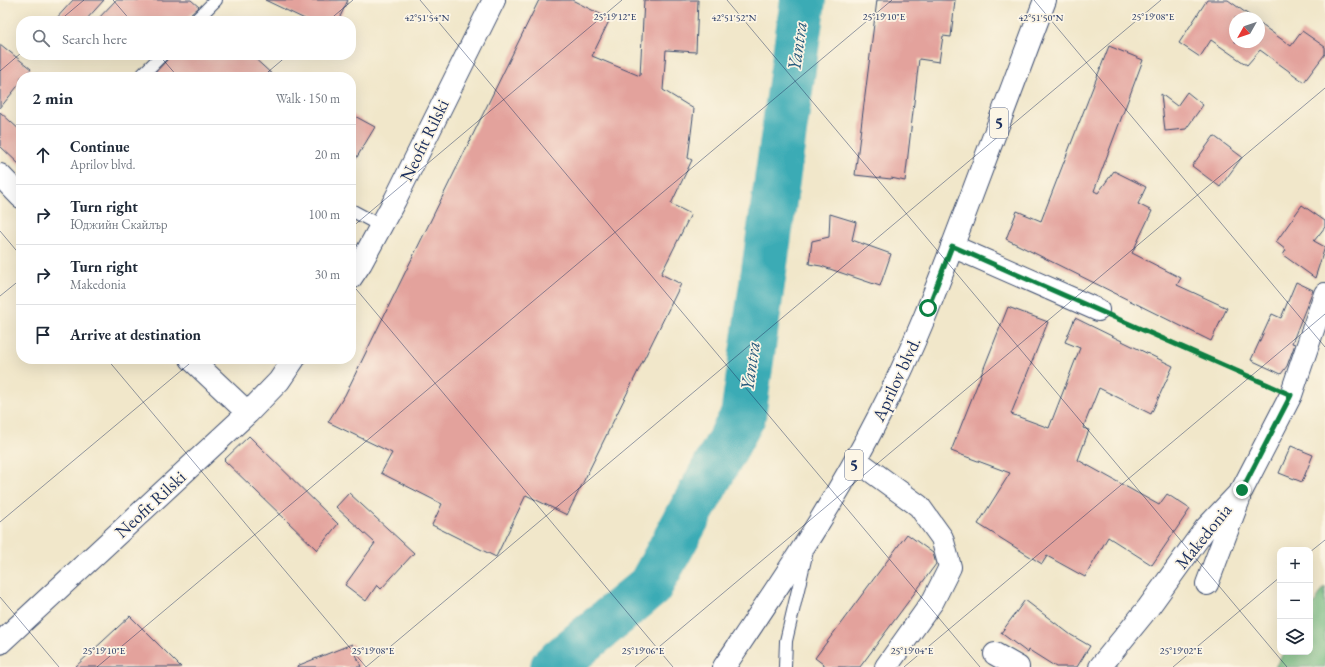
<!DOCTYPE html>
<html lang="en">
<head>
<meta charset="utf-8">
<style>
	body { margin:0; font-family:"EB Garamond",serif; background:#f6f6f7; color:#1f2937 }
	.controls { position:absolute; right:12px; bottom:12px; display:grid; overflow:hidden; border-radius:8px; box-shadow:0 4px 16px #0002 }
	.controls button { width:36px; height:36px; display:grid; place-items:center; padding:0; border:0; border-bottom:1px solid #e0e1e3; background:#fff; color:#1f2937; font:20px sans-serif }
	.compass { position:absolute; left:1229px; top:12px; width:36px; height:36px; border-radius:50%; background:#fff; box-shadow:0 4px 16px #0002; rotate:230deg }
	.stop { position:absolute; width:12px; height:12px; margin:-9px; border:3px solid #0b8043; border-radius:50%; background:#fff }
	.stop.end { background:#0b8043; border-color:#fff; box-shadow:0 1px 4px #0008 }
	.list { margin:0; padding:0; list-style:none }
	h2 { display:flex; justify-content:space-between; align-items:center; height:52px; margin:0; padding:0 16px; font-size:17px }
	h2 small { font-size:13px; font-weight:400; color:#747a83 }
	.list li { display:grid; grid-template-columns:26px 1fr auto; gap:12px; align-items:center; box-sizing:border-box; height:60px; padding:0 16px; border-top:1px solid #e0e1e3 }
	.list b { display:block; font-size:15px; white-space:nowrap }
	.list p { margin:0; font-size:13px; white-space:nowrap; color:#747a83 }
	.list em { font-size:13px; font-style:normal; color:#747a83 }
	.icon { flex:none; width:22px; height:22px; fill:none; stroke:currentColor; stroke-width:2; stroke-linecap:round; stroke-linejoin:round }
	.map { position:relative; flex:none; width:1325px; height:667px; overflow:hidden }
	.search { position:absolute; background:#fff; box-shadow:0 4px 16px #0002; left:16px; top:16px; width:340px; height:44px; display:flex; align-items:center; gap:10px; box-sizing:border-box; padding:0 14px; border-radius:16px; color:#747a83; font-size:15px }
	.panel { position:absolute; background:#fff; box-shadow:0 4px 16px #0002; left:16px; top:72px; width:340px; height:292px; border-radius:16px }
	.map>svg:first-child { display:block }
	.forest { fill:#73bb80; stroke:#47756f }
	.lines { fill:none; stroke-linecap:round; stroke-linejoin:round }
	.river { stroke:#3aabb5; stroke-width:46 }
	.building { fill:#e3a29c }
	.lane-casing { stroke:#3b4b6e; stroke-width:14 }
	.street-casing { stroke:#3b4b6e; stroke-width:24 }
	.primary-casing { stroke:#3b4b6e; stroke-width:24 }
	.path { stroke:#3b4b6e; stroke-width:2.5; stroke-dasharray:1 3; stroke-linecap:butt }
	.lane { stroke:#fff; stroke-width:12 }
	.street { stroke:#fff; stroke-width:22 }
	.primary { stroke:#fff; stroke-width:22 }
	.route { stroke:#0b8043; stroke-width:5 }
	.ticks { fill:none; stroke:#1b2f5e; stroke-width:1; stroke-opacity:0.45 }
	.labels { text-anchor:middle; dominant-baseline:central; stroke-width:3.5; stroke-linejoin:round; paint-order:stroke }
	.shield { fill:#fcf5e5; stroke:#5e6a86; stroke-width:1 }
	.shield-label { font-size:17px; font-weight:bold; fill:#1b2f5e }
	.street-label { font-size:18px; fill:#1b2f5e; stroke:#fcf5e5 }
	.water-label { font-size:19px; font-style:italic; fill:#265a7c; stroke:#fcf5e5 }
	.ticks-label { font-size:10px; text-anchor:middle; fill:#1b2f5e; stroke:#fcf5e5; stroke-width:3.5; stroke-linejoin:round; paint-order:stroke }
</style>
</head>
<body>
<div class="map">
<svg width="1325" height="667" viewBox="0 0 1325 667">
	<rect width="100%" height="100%" fill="#fcf5e5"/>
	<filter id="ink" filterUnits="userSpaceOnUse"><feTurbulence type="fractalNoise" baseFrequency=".025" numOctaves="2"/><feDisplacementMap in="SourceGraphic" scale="8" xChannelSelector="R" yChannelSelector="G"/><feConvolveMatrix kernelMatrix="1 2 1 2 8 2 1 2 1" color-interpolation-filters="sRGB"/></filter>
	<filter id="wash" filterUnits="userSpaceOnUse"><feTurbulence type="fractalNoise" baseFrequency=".012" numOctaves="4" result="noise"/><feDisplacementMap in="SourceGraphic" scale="16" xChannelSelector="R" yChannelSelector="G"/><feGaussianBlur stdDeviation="0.9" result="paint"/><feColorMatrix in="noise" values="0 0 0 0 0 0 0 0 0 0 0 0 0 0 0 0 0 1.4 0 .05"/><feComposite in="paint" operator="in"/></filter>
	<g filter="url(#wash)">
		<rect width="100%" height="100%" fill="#f1e7ca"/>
		<!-- forest -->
		<path class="forest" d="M1325,586V667H1275L1284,652H1310V610Z"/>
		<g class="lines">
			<!-- river -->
			<path class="river" d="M553,667L650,586L743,416L803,0"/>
		</g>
		<g id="blocks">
			<!-- building -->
			<path class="building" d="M73,0H104L85,21H54Z
				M116,0H191L199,7L189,16L188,21H96Z
				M265,0H348L338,21H309Z
				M539,0H572L610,19L592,56L640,76L644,0H698L696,52L666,50L663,90L694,109L688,158L692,160L671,204L691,214L661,274L681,284L567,515L526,495L496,557L432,525L442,504L381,473L392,453L328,422L345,395Z
				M877,0H955L951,37L943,36L939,62L919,59L905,181L891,178V179L855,175Z
				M1207,0H1228L1253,18H1235V42H1259V23L1291,46L1302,31L1325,47V54L1304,82L1260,50L1247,65L1211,40L1200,57L1179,43Z
				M0,44L31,69L25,77H21V82L0,108Z
				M1109,46L1143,60L1094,191L1098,193L1114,171L1146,187L1138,204L1152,211L1132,253L1181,278L1177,285L1227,308L1211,341L1006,239L1017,211L1041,221Z
				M169,55H251L275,77H151L167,60Z
				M1187,92L1203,105L1186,129L1165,131L1161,94L1177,106Z
				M0,112L21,131V166L0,146Z
				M351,114L375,127L351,167Z
				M1214,136L1242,157L1220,187L1192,166Z
				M1302,205L1325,221V227L1314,241L1325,247L1315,278L1283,255L1286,250L1276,242Z
				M830,214L856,222L852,240L891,254L880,286L821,266L809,264L812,241L829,237Z
				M1296,282L1313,290L1292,343L1295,344L1287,366L1281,374L1251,360L1272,314L1281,318Z
				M1008,307L1048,322L1011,414L1049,428L1080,348L1065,342L1075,318L1173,366L1151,414L1099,388L1083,428L1089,430L1078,460L1159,505L1167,494L1190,509L1152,565L1108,537L1085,577L1047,556L1042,564L978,524L1010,473L951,451Z
				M249,436L338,524L317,550L224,460Z
				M1291,446L1313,455L1302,482L1279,473Z
				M349,493L414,553L381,589L377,585L366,601L345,585L375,543L336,507Z
				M907,534L933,553L936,564L860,667H827L815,658Z
				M1025,600L1071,635L1090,646L1077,667H1056L1029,650L1028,653L1001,633Z
				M130,616L181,667H75Z
				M352,644L361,667H297V666Z"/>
		</g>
	</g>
	<g filter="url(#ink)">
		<use href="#blocks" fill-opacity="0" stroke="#3b4b6e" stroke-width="1"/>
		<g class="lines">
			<!-- lane casing -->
			<g class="lane-casing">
				<path id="lane" d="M195,21L216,0
					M140,77L162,55
					M351,210L381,226
					M785,667L786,641L807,551"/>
			</g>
			<!-- street casing -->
			<g class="street-casing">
				<path id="street" d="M0,175L21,197
					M952,246L1098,310
					M351,278L361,263L395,200L494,0
					M191,359L248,413
					M856,460L919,506L942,538L950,567L933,601L886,667
					M1207,584L1239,499
					M0,643L248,413L279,381L294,359
					M995,654L1018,667
					M1100,667L1148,608L1205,529L1242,490L1291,395L1325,294"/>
			</g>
			<!-- primary casing -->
			<g class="primary-casing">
				<path id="primary" d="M724,667C779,585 834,505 879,416C913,351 939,282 965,213C991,142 1018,71 1045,0"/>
			</g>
			<!-- path -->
			<path class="path" d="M1120,320L1269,385"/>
			<!-- lane -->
			<use href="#lane" class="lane"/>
			<!-- street -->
			<use href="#street" class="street"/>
			<!-- primary -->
			<use href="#primary" class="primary"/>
		</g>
	</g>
	<g class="lines" filter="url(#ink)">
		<!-- route -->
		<path class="route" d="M928,308L952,246L1291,395L1242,490"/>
	</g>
	<!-- ticks -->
	<path class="ticks" d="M113,0L131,21M420,0L980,667M727,0L1287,667M1034,0L1325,347M59,21L84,0M328,21L353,0M159,55L178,77M0,71L21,53M262,77L288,55M351,228L622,0M0,231L21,256M351,283L673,667M0,296L21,279M107,359L366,667M0,522L195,359M1310,552L1325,540M0,597L59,667M97,667L892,0M366,667L1161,0M635,667L1325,88M904,667L1325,314M1173,667L1280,577"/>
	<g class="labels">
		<!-- shield labels -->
		<g class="shield">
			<rect x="990" y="108" width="18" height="30" rx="3"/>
			<rect x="845" y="450" width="18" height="30" rx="3"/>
		</g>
		<g class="shield-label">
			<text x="999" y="123">5</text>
			<text x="854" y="465">5</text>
		</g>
		<!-- street labels -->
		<g class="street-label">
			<text transform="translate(424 140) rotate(-64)">Neofit Rilski</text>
			<text transform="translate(896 379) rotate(-65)">Aprilov blvd.</text>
			<text transform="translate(150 504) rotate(-43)">Neofit Rilski</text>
			<text transform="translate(1203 536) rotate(-51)">Makedonia</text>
		</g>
		<!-- water labels -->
		<g class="water-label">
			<text transform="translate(797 46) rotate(-82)">Yantra</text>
			<text transform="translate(750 366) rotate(-82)">Yantra</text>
		</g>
	</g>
	<g class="ticks-label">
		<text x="615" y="20">25°19'12"E</text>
		<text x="884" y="20">25°19'10"E</text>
		<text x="1153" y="20">25°19'08"E</text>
		<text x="427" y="21">42°51'54"N</text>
		<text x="734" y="21">42°51'52"N</text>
		<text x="1041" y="21">42°51'50"N</text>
		<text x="104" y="654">25°19'10"E</text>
		<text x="373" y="654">25°19'08"E</text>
		<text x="643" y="654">25°19'06"E</text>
		<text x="912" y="654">25°19'04"E</text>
		<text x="1181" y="654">25°19'02"E</text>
	</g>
</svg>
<div class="controls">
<button>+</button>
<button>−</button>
<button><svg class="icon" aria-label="layers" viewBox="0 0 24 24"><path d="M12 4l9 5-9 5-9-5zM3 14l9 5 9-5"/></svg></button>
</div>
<svg class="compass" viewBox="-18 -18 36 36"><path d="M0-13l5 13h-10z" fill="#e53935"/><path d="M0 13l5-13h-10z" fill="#747a83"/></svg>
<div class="stop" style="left:928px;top:308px"></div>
<div class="stop end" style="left:1242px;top:490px"></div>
<div class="search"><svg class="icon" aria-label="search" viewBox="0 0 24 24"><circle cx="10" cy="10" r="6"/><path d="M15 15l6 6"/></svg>Search here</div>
<section class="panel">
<h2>2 min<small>Walk · 150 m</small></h2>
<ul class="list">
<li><svg class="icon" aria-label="ahead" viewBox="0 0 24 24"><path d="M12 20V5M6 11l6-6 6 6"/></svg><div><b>Continue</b><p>Aprilov blvd.</p></div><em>20 m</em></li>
<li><svg class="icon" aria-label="right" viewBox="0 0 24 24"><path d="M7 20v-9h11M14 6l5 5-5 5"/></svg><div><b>Turn right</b><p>Юджийн Скайлър</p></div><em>100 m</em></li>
<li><svg class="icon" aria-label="right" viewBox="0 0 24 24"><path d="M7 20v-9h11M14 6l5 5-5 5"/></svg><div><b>Turn right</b><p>Makedonia</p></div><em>30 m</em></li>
<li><svg class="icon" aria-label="arrive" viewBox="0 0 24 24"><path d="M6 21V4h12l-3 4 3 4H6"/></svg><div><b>Arrive at destination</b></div></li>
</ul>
</section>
</div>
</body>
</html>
